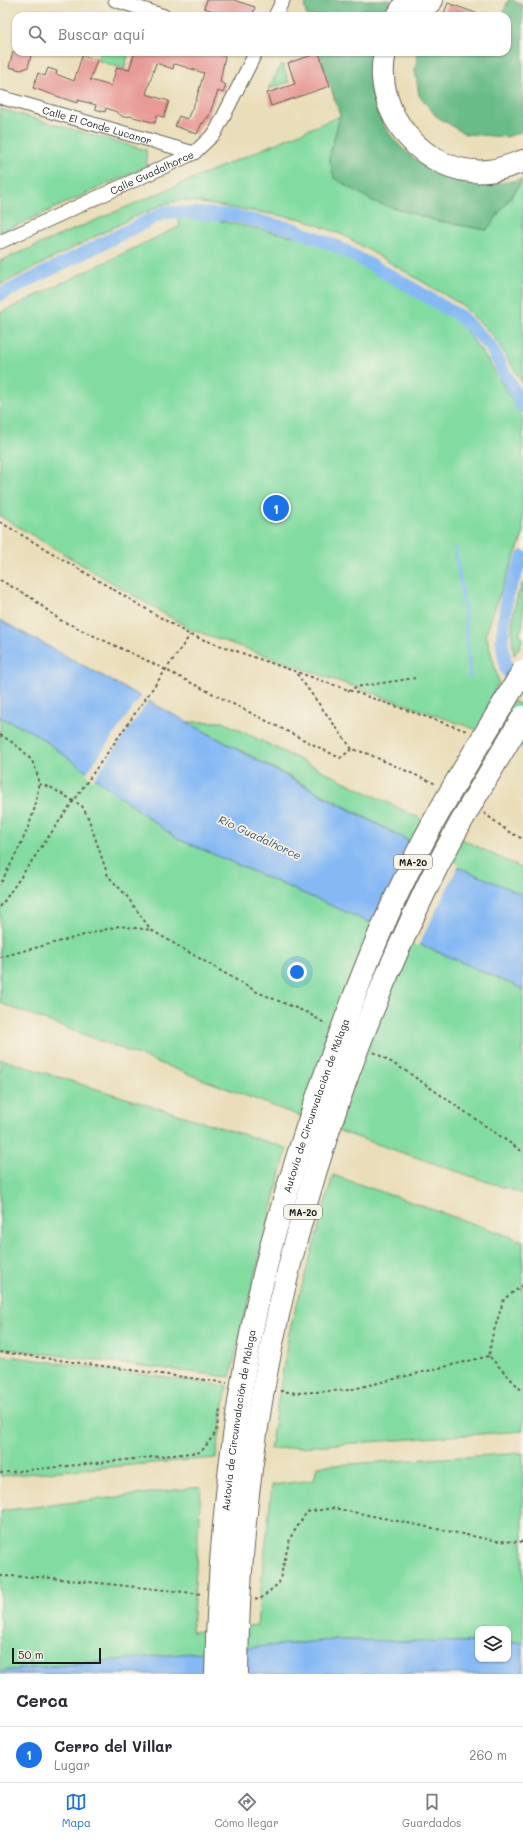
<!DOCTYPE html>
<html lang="es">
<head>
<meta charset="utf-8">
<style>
	body { margin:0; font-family:Mali,sans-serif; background:#f2f2f3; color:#2b2b33 }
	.controls { position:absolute; right:12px; bottom:12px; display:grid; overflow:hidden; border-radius:8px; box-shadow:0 1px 3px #0004 }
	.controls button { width:36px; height:36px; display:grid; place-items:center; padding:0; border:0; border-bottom:1px solid #e1e1e2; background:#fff; color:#2b2b33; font:20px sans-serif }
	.scale { position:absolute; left:12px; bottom:10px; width:89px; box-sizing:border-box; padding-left:4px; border:2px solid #1c1c1c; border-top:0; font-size:11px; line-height:14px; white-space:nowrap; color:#1c1c1c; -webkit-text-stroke:3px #f7f3e8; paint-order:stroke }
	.you { position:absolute; left:297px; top:972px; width:14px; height:14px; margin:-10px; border:3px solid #fff; border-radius:50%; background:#1a73e8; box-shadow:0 0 0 6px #1a73e833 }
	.badge { display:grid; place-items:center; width:26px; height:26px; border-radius:50%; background:#1a73e8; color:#fff; font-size:13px; font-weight:700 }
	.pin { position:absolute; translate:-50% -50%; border:2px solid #fff; box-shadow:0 1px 4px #0006 }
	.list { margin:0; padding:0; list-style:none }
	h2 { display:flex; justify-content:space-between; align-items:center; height:52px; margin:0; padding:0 16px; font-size:17px }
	h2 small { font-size:13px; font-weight:400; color:#7c7c81 }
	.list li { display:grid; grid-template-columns:26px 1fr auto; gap:12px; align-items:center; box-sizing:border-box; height:56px; padding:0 16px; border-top:1px solid #e1e1e2 }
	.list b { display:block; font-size:15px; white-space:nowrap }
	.list p { margin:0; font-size:13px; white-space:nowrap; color:#7c7c81 }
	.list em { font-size:13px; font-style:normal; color:#7c7c81 }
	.icon { flex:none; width:22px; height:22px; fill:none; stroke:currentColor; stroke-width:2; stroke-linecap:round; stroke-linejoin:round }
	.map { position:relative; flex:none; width:523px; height:1674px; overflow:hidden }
	.search { position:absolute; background:#fff; box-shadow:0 1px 3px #0004; left:12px; right:12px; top:12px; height:44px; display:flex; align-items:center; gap:10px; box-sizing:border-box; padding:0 14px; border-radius:12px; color:#7c7c81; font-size:15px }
	.sheet { height:108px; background:#fff }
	nav { display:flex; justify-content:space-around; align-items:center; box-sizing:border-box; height:56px; border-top:1px solid #e1e1e2; background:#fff; font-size:11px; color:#7c7c81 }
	nav a { display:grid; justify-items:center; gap:2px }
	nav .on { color:#1a73e8 }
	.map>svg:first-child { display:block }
	.green { fill:#82dca1; stroke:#4f7c5e }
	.forest { fill:#69bc87; stroke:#426c52 }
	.water { fill:#86b9f4; stroke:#516a88 }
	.pier { fill:#eadeba }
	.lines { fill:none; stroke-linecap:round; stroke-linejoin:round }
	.stream { stroke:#86b9f4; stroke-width:3.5 }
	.canal { stroke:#86b9f4; stroke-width:13 }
	.building { fill:#e89a97 }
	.minor-casing { stroke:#646053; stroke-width:15 }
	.motorway-casing { stroke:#646053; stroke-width:24 }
	.path { stroke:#646053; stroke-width:2; stroke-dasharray:3 3; stroke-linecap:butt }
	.minor { stroke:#fff; stroke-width:13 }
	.motorway { stroke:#fff; stroke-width:22 }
	.motorway-bridge-casing { stroke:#646053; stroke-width:24; stroke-linecap:butt }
	.path-bridge { stroke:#646053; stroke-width:2; stroke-dasharray:3 3; stroke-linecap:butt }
	.motorway-bridge { stroke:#fff; stroke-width:22 }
	.labels { text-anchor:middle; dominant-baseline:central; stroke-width:3.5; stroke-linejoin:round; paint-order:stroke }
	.shield { fill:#f7f3e8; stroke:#5e5c59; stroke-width:1 }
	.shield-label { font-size:9px; font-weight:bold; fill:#1c1c1c }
	.street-label { font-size:10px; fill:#1c1c1c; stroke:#f7f3e8 }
	.water-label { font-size:11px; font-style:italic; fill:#415368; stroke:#f7f3e8 }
</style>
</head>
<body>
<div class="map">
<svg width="523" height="1674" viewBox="0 0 523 1674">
	<rect width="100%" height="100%" fill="#f7f3e8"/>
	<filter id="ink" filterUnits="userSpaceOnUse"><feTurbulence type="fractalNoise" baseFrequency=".025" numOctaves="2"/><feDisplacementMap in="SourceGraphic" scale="8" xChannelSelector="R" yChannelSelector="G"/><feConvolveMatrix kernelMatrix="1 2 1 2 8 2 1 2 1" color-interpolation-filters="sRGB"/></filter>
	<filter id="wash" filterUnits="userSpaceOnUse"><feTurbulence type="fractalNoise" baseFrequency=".012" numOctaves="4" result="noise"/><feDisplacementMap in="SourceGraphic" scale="16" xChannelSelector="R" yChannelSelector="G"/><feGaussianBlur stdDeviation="0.9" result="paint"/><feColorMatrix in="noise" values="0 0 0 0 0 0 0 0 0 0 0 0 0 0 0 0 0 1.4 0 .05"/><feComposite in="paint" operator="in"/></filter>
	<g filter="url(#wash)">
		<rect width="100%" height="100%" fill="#eadeba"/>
		<!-- green -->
		<path class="green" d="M100,52H129L124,69L97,60Z
			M282,64L289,82L268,89Z
			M0,109L146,150L147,166L0,233Z
			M340,116L329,158L374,202L438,221L486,230L523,181V384L495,338L462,305L343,235L302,219L183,200L164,204L130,219L0,285V261Z
			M177,216L211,219L311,240L340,253L459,321L489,362L523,418V535L499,596L486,634L499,683L493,691L523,706V746L190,629L0,516V313L180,226Z
			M523,583V627L519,633L523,641L514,655C510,630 512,606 523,583Z
			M0,717L36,734L176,838L523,989V1194L345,1133L0,1003Z
			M187,722H223L523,869V895L460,868Z
			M0,1059L287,1148L230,1377L0,1348Z
			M333,1175L523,1241V1431L270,1449L289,1333Z
			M0,1355L227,1386L216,1458L0,1476Z
			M523,1453V1642H508V1629H478V1642L332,1640L0,1671V1511L201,1487L192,1632L257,1625L272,1485L314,1480L317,1466Z"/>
		<!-- forest -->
		<path class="forest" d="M308,0H391L381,16H307L304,7Z
			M508,0H513L523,6V131L507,137L465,134L436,116L419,95L415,69L418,52H507V16H502Z
			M319,52H373C372,68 371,85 374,101C382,139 425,174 462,182C482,187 504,183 523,179L487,230L438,221L374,202L334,178L329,158L340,116Z"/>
		<!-- water -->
		<path class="water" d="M0,620L299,783L460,868L523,895V989L176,838L36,734L0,717Z
			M332,1640L478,1642V1659H508V1642H523V1674H0V1671Z"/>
		<!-- pier -->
		<path class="pier" d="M142,695L150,699L93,780L86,774Z
			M420,844L459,865L418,946L376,928Z"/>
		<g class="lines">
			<!-- stream -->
			<path class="stream" d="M455,548L464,606L470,677"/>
			<!-- canal -->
			<path class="canal" d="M0,295L165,212L230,215L293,229L336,246L402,282L461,317L490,346L523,407
				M520,686L506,669L502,641L507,594L523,557"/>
		</g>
		<g id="blocks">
			<!-- building -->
			<path class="building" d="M207,0H234L255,7L252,16H228L204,8Z
				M448,3L481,15V16H443Z
				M13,52H32L28,67L21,70L9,67Z
				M135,52H210L225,56L220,82L226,85L223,93L218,91L208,118H206L203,124L202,123L197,134L175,126L179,116L187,119L196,100L204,73L179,65L174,64L173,69L156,63L146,94L169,101L164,117L157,115L155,123L130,116L123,117L117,112L106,108L105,112L95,109L96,105L78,100L77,103L33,88L38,73L45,76L48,68L57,71L56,74L74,81L82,56L97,60L90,80L111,86L117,67L129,70Z
				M319,53L330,86L271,106L267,93L295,84L288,63Z"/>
		</g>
	</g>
	<g filter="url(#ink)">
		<use href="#blocks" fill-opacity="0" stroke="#646053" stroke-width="1"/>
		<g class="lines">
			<!-- minor casing -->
			<g class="minor-casing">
				<g id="minor">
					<path d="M115,0L164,16"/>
					<path d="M275,16L283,0"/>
					<path id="s1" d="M0,97L194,153"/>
					<path id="s2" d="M0,242L194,153L215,133L256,52"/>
				</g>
			</g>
			<!-- motorway casing -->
			<g class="motorway-casing">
				<path id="motorway" d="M398,16L407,0
					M416,16L432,0
					M385,52C371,112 425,177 488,171C500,170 512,165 523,161"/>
			</g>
			<!-- path -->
			<path class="path" d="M0,522L190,635L467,731
				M0,580L33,599L60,620L148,661L340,758L352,749L366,753L436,784
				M186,641L190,635
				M297,674L352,749
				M348,691L356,687L415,678
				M0,735C11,741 23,749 31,760C54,792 15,854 0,885
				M39,784L52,788L82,806L88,817L108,876L126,895L151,930
				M484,813L509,832L523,839
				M0,907L58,823
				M0,957L119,926L151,930L257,992L308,1013L326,1024
				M374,1052L406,1071L523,1152
				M523,1285L504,1299L492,1337L489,1356L523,1392
				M0,1352L227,1383
				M280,1391L297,1393L349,1390L489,1356
				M0,1473L201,1452L216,1432L220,1410
				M0,1576L41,1577L203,1594
				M255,1599L259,1600L279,1583L290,1538L307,1512L333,1508L497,1541L523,1542"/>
			<!-- minor -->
			<use href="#minor" class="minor"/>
			<!-- motorway -->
			<use href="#motorway" class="motorway"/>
			<!-- motorway-bridge casing -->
			<g class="motorway-bridge-casing">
				<g id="motorway-bridge">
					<path id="s3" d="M216,1674C219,1527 236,1377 274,1235C295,1160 320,1086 348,1013C365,967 383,923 404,880C438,807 482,740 523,671"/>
					<path d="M237,1674C239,1400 309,1131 428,885C456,827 490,772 523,717"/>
				</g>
			</g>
			<!-- path-bridge -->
			<path class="path-bridge" d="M58,823L186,641"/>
			<!-- motorway-bridge -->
			<use href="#motorway-bridge" class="motorway-bridge"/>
		</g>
	</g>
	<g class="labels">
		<!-- shield labels -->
		<g class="shield">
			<rect x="394" y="855" width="38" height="14" rx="3"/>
			<rect x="284" y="1205" width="38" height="14" rx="3"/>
		</g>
		<g class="shield-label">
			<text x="413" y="862">MA-20</text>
			<text x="303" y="1212">MA-20</text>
		</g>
		<!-- street labels -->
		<g class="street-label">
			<text stroke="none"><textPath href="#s1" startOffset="101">Calle El Conde Lucanor</textPath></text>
			<text stroke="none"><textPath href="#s2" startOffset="167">Calle Guadalhorce</textPath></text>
			<text stroke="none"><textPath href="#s3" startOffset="580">Autovía de Circunvalación de Málaga</textPath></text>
			<text stroke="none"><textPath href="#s3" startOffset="255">Autovía de Circunvalación de Málaga</textPath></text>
		</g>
		<!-- water labels -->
		<g class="water-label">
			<text transform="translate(260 837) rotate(25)">Río Guadalhorce</text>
		</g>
	</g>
</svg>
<div class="controls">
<button><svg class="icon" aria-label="layers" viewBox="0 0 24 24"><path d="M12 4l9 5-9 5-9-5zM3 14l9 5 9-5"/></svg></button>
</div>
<div class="scale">50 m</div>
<div class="you"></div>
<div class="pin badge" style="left:276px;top:508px">1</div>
<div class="search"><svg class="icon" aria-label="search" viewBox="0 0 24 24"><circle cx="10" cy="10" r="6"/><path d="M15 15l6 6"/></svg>Buscar aquí</div>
</div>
<section class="sheet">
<h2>Cerca<small></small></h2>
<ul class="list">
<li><span class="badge">1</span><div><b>Cerro del Villar</b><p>Lugar</p></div><em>260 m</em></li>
</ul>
</section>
<nav>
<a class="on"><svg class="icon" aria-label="map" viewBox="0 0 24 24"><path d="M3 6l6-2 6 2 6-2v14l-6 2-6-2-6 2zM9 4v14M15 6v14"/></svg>Mapa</a>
<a><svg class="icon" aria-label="directions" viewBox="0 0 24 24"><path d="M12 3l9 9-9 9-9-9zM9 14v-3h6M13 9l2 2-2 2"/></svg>Cómo llegar</a>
<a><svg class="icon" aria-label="saved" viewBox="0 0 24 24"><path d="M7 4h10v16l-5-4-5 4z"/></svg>Guardados</a>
</nav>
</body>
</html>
